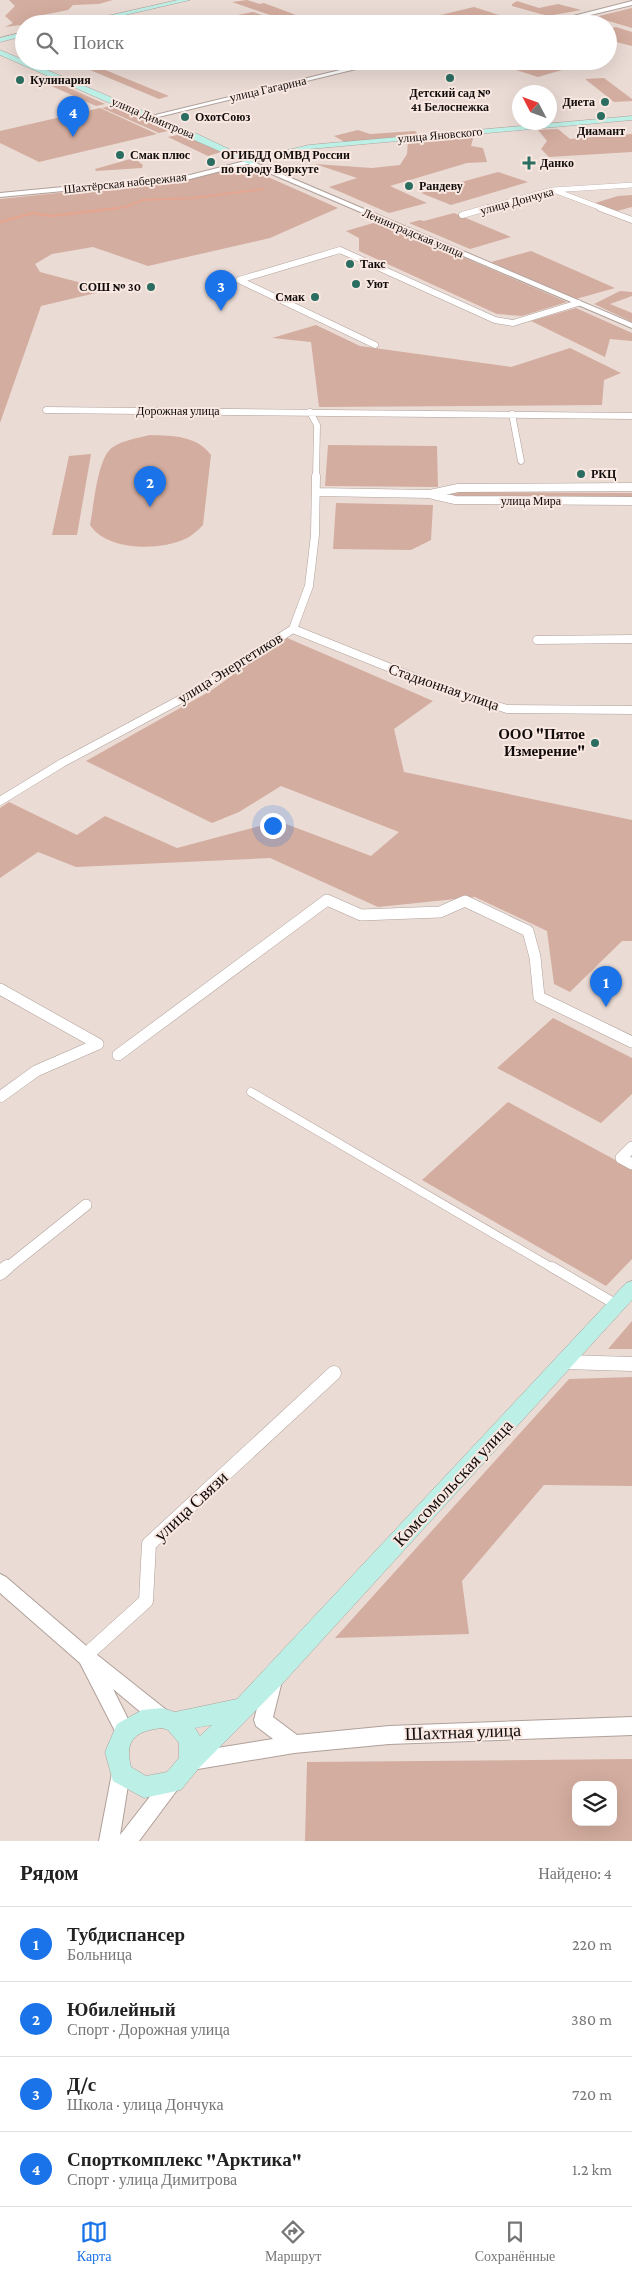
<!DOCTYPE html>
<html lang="ru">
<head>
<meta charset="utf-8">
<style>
	body { margin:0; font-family:"Crimson Pro",serif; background:#f2f2f2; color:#222 }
	.controls { position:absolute; right:15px; bottom:15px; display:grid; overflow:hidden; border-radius:10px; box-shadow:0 5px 20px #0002 }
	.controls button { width:45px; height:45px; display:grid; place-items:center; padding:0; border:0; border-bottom:1px solid #e0e0e0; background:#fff; color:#222; font:25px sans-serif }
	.compass { position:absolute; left:512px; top:85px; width:45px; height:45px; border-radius:50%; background:#fff; box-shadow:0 5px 20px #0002; rotate:311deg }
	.you { position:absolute; left:272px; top:825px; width:18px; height:18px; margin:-12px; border:4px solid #fff; border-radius:50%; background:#1a73e8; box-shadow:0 0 0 8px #1a73e833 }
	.badge { display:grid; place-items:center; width:32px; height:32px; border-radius:50%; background:#1a73e8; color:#fff; font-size:16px; font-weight:700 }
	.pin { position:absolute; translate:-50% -41px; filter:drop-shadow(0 1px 2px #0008) }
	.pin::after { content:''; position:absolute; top:26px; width:18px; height:15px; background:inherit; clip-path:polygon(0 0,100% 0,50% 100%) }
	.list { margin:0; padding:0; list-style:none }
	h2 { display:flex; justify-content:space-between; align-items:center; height:65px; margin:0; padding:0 20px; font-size:21px }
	h2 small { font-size:16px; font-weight:400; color:#767676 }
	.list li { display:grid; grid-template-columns:32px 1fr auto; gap:15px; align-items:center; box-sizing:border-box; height:75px; padding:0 20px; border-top:1px solid #e0e0e0 }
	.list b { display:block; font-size:19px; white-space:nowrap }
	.list p { margin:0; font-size:16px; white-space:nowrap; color:#767676 }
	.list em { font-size:16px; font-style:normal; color:#767676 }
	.icon { flex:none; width:28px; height:28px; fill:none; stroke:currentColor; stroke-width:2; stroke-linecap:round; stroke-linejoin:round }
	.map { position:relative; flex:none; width:632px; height:1841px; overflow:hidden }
	.search { position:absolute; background:#fff; box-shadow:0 5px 20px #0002; left:15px; right:15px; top:15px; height:55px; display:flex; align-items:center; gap:12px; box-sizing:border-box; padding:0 18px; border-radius:28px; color:#767676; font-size:19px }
	.sheet { height:365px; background:#fff }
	nav { display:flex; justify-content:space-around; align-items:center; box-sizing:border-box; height:70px; border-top:1px solid #e0e0e0; background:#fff; font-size:14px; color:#767676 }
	nav a { display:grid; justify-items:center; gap:2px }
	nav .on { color:#1a73e8 }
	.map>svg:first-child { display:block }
	.green { fill:#d3ad9f; fill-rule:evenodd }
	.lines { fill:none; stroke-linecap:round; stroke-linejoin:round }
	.stream-far1 { stroke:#e4a690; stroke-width:2 }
	.stream { stroke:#e4a690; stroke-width:2.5 }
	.pedestrian-far1-casing { stroke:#b0a09a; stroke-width:9 }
	.pedestrian-casing { stroke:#b0a09a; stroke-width:11 }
	.minor-far4-casing { stroke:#b0a09a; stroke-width:5.5 }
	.minor-far3-casing { stroke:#b0a09a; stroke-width:7 }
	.minor-far2-casing { stroke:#b0a09a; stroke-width:9 }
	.minor-far1-casing { stroke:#b0a09a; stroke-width:12 }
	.minor-casing { stroke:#b0a09a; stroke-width:15 }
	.tertiary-casing { stroke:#b0a09a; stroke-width:2 }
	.secondary-casing { stroke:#b0a09a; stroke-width:1 }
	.pedestrian-far1 { stroke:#fff; stroke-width:8 }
	.pedestrian { stroke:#fff; stroke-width:10 }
	.minor-far4 { stroke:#fff; stroke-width:5 }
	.minor-far3 { stroke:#fff; stroke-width:6 }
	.minor-far2 { stroke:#fff; stroke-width:8 }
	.minor-far1 { stroke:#fff; stroke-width:11 }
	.minor { stroke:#fff; stroke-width:14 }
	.tertiary { fill:#fff; fill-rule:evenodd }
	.secondary { fill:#bcefe6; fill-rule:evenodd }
	.poi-dot { fill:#2b6e61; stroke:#f9e8e2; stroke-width:2 }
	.labels { text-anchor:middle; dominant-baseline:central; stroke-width:4; stroke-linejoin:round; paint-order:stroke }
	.far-poi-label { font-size:12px; font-weight:bold; fill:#110c0a; stroke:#f9e8e2; text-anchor:start }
	.far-street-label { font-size:12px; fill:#110c0a; stroke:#f9e8e2 }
	.street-label { font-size:15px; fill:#110c0a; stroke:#f9e8e2 }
	.poi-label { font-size:15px; font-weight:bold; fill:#110c0a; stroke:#f9e8e2; text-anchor:end }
	.near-street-label { font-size:18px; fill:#110c0a; stroke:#f9e8e2 }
</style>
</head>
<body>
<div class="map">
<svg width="632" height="1841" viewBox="0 0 632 1841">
	<rect width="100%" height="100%" fill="#ebdbd5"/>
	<!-- green -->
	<path class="green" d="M9,0H113L99,4L73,5L68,10L33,17L36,23L5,27L13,23L5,16L15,6Z
		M247,0L260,4L264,3L296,15L279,18L232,2Z
		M517,1L539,8L558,4L581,10L548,16L512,6V4Z
		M474,7L502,16C471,23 464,27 432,17Z
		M632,8V28L595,17Z
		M253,12L278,21L263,24H214L207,21Z
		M616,27L632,32V46L608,40V29Z
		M543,61L569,68L538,77L513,69Z
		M93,65L169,96L159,99L83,67Z
		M47,78L105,104L96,106L38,80Z
		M604,78L632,99V101L614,102L585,79Z
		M110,106L168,131L159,133L102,108Z
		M100,108L157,134L39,162L0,143V131Z
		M558,129L570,139L632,134V152L549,157L541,149L547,141L538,130Z
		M358,130L370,134L415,131L420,136L345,142L334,136Z
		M181,134L221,152L208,156L168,137Z
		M474,135L471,146L483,148L487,162L467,163L390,186L427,203L389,213L329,187L357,178L315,164L372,168L400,165L407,154L408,141Z
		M134,158L143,165L142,168L96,171L95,169Z
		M237,167L250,169L338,208L270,238L148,266L93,247L52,254L35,264L40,272L78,282L100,292L41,306L0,423V199L193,179Z
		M498,172L528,182L451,205L421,193Z
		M632,195V207L617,211L595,203L618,196Z
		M454,213L511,237L470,249L409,223L420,220L424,221Z
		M380,221L567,302L522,316L497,314L359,251V238L346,231Z
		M531,251L615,288L576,299L491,262Z
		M620,291L632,292V296L610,304L632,313V322L594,304Z
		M576,308L632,333V341L610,339L605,357L531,321Z
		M316,325L360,346L511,367L570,348L621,373L604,380L602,405L319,407L311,342L272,338Z
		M150,435C173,436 196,435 211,455L203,525C198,530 192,536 185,539C159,551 107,551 90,525C94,506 97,457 113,447C124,440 138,438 150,435Z
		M328,445L437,446L438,487L325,486Z
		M91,454L77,535H52L69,456Z
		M460,492L632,493V500L455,499L435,495Z
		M336,503L433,505L431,540L411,550L333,549Z
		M285,637L433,701L394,729L404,772L632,820V941H622L570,992L554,984L547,931L475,897L378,907L270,858L76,867L38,852L0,878V808L9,802L77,835L105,816L177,848L278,821L371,856L399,832L281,786L239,812L212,823L86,761L212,690Z
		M553,1018L632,1058V1094L601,1123L497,1068Z
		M508,1102L632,1169V1259L606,1286L422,1180Z
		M632,1321V1349H608Z
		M632,1377V1486L544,1485L462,1581L469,1634L335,1638L569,1379Z
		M632,1759V1841H305L307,1762ZM576,1785H613V1822H576Z"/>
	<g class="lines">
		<!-- stream-far1 -->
		<path class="stream-far1" d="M111,209L125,207L143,200L193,198L264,189"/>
		<!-- stream -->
		<path class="stream" d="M0,222L33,213L51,216L119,208"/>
		<!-- pedestrian-far1 casing -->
		<g class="pedestrian-far1-casing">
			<path id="pedestrian-far1" d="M251,1092L554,1269"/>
		</g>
		<!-- pedestrian casing -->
		<g class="pedestrian-casing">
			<path id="pedestrian" d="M552,1267L617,1305"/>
		</g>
		<!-- minor-far4 casing -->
		<g class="minor-far4-casing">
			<path id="minor-far4" d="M556,191L604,209
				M483,209L552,190L632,185"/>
		</g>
		<!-- minor-far3 casing -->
		<g class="minor-far3-casing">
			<path id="minor-far3" d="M600,208L632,220
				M462,215L487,208
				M239,280L340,250L495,320L513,323L578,303
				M239,280L375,345
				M46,410L632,416
				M310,412L317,425L316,478
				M512,414L521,461"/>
		</g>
		<!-- minor-far2 casing -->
		<g class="minor-far2-casing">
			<path id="minor-far2" d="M317,492L430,494L458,488L632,487
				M433,495L455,500L632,501
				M293,629L443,689L507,709L632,710
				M537,640L632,639
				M0,801L62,763L200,689L293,629L309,586L315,535L316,476"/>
		</g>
		<!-- minor-far1 casing -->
		<g class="minor-far1-casing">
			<path id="minor-far1" d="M0,989L98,1044
				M118,1055L327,900L361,915L440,912L465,901L528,931L535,957L539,997L632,1042
				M0,1097L36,1071L98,1044
				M632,1147L621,1158L632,1164
				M6,1269L86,1205"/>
		</g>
		<!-- minor casing -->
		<g class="minor-casing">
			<path id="minor" d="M0,1273L7,1267
				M564,1362L632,1364
				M85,1656L146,1601L149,1544L334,1373"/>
		</g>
		<!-- tertiary casing -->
		<g class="tertiary-casing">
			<path id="tertiary" d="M632,1V5L553,24H542Z
				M377,61H389L150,119L147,117Z
				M249,160L632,323V328L248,164L190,179L0,197V193L190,175Z
				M0,1574L6,1577L91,1650L169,1712L171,1718L169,1724L162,1726L155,1724L113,1689L134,1731L132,1737L125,1740L118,1737L80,1663L0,1593Z
				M273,1673L279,1675L282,1681L273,1717L297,1735L389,1726L632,1717V1735L389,1744L294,1753L192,1770L185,1767L183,1761L185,1755L192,1752L273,1739L256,1726L254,1720L264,1681L267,1675Z
				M121,1764L128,1767L130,1773L120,1835L166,1776L173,1773L180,1776L183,1782L139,1841H99L112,1773L114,1767Z"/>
		</g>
		<!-- secondary casing -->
		<g class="secondary-casing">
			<path id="secondary" d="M178,0H190L86,24H72Z
				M24,32V36L0,42V38Z
				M0,50L195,133L250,159L309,145L632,116V120L309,149L249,164L0,55Z
				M632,1281V1300L282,1684L198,1769L181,1790L144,1798L113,1781L105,1752L117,1724L142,1710L162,1708L175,1712L237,1699L626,1283ZM212,1725L200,1736L195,1728ZM162,1728L168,1730L179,1743V1758L167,1772L146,1776L131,1767C124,1739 136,1731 162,1728Z"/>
		</g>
		<!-- pedestrian-far1 -->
		<use href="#pedestrian-far1" class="pedestrian-far1"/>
		<!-- pedestrian -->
		<use href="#pedestrian" class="pedestrian"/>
		<!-- minor-far4 -->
		<use href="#minor-far4" class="minor-far4"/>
		<!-- minor-far3 -->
		<use href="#minor-far3" class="minor-far3"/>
		<!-- minor-far2 -->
		<use href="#minor-far2" class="minor-far2"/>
		<!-- minor-far1 -->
		<use href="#minor-far1" class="minor-far1"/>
		<!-- minor -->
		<use href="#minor" class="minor"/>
		<!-- tertiary -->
		<use href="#tertiary" class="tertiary"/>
		<!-- secondary -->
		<use href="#secondary" class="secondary"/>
	</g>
	<!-- markers -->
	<g class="poi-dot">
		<circle cx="450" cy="78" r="5"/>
		<circle cx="20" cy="80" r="5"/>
		<circle cx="605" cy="102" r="5"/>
		<circle cx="601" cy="116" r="5"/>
		<circle cx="185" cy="117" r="5"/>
		<circle cx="120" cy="155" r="5"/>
		<circle cx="211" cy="162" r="5"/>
		<path d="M526.5 155.5h5v5h5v5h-5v5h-5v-5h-5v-5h5z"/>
		<circle cx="409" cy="186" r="5"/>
		<circle cx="350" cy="264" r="5"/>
		<circle cx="356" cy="284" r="5"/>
		<circle cx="151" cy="287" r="5"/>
		<circle cx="315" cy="297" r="5"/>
		<circle cx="581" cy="474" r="5"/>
		<circle cx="595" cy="743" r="5"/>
	</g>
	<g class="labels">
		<!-- far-poi labels -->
		<g class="far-poi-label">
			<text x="30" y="80">Кулинария</text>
			<text x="450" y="93" text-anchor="middle">Детский сад №<tspan x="450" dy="14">41 Белоснежка</tspan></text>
			<text x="595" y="102" text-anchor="end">Диета</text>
			<text x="195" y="117">ОхотСоюз</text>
			<text x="601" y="131" text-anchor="middle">Диамант</text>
			<text x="130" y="155">Смак плюс</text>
			<text x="221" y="155">ОГИБДД ОМВД России<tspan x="221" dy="14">по городу Воркуте</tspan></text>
			<text x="540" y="163">Данко</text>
			<text x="419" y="186">Рандеву</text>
			<text x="360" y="264">Такс</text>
			<text x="366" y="284">Уют</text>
			<text x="141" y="287" text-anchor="end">СОШ № 30</text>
			<text x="305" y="297" text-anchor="end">Смак</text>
			<text x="591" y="474">РКЦ</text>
		</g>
		<!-- far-street labels -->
		<g class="far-street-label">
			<text transform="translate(268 89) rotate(-13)">улица Гагарина</text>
			<text transform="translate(153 118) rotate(23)">улица Димитрова</text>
			<text transform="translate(440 135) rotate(-5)">улица Яновского</text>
			<text transform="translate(125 183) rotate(-6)">Шахтёрская набережная</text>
			<text transform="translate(517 201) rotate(-15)">улица Дончука</text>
			<text transform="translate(413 233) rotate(23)">Ленинградская улица</text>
			<text x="178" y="411">Дорожная улица</text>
			<text x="531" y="501">улица Мира</text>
		</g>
		<!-- street labels -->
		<g class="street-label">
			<text transform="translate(230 668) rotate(-32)">улица Энергетиков</text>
			<text transform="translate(444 687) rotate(19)">Стадионная улица</text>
		</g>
		<!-- poi labels -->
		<g class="poi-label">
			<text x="585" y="734">ООО "Пятое<tspan x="585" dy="17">Измерение"</tspan></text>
		</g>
		<!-- near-street labels -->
		<g class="near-street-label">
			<text transform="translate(453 1483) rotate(-47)">Комсомольская улица</text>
			<text transform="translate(191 1506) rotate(-43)">улица Связи</text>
			<text transform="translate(463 1732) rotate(-2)">Шахтная улица</text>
		</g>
	</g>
</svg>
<div class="controls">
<button><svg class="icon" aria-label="layers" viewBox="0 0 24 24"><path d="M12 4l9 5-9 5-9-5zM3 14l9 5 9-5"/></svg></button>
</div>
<svg class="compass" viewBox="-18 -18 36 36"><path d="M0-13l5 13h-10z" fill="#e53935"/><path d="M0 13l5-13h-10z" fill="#767676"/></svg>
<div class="you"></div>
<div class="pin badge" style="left:606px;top:1007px">1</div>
<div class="pin badge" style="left:150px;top:507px">2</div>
<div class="pin badge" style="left:221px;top:311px">3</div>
<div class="pin badge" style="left:73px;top:137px">4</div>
<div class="search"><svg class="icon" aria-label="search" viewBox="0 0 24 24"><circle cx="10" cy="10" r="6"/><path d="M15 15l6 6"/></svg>Поиск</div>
</div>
<section class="sheet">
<h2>Рядом<small>Найдено: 4</small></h2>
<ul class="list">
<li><span class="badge">1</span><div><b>Тубдиспансер</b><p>Больница</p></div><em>220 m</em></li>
<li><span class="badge">2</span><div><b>Юбилейный</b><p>Спорт · Дорожная улица</p></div><em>380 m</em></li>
<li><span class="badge">3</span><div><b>Д/с</b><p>Школа · улица Дончука</p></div><em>720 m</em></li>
<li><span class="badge">4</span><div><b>Спорткомплекс &quot;Арктика&quot;</b><p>Спорт · улица Димитрова</p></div><em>1.2 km</em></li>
</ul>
</section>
<nav>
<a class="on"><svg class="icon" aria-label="map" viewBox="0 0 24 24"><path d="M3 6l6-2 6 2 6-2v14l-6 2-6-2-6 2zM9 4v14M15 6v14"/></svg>Карта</a>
<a><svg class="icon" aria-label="directions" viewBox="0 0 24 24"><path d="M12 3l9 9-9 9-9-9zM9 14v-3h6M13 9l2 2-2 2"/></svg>Маршрут</a>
<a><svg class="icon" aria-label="saved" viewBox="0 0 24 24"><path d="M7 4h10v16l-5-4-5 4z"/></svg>Сохранённые</a>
</nav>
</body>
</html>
